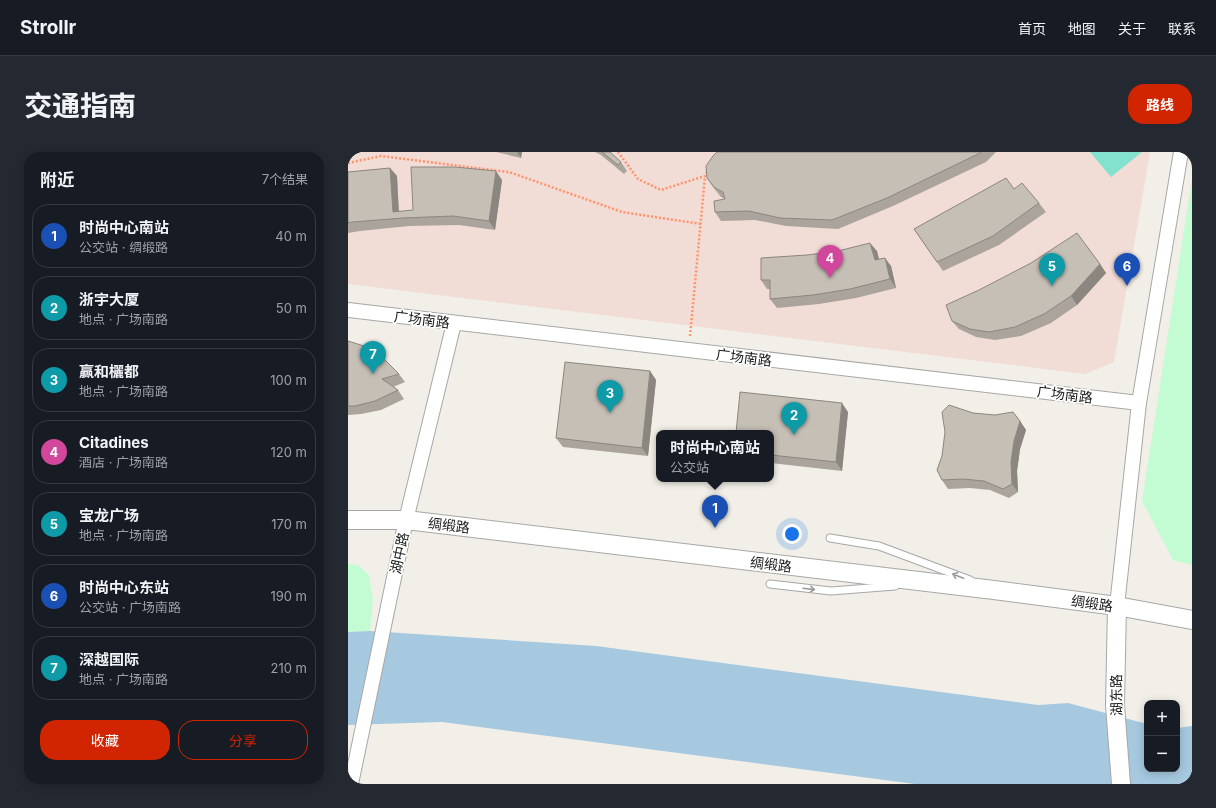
<!DOCTYPE html>
<html lang="zh">
<head>
<meta charset="utf-8">
<style>
	body { margin:0; font-family:Inter,"Noto Sans SC",sans-serif; background:#242831; color:#f1f3f6 }
	.controls { position:absolute; right:12px; bottom:12px; display:grid; overflow:hidden; border-radius:8px; box-shadow:0 2px 10px #0003 }
	.controls button { width:36px; height:36px; display:grid; place-items:center; padding:0; border:0; border-bottom:1px solid #363941; background:#171b24; color:#f1f3f6; font:20px sans-serif }
	.you { position:absolute; left:444px; top:382px; width:14px; height:14px; margin:-10px; border:3px solid #fff; border-radius:50%; background:#1a73e8; box-shadow:0 0 0 6px #1a73e833 }
	.badge { display:grid; place-items:center; width:26px; height:26px; border-radius:50%; background:#d12400; color:#fff; font-size:13px; font-weight:700 }
	.pin { position:absolute; translate:-50% -33px; filter:drop-shadow(0 1px 2px #0008) }
	.pin::after { content:''; position:absolute; top:21px; width:14px; height:12px; background:inherit; clip-path:polygon(0 0,100% 0,50% 100%) }
	.popup { position:absolute; left:308px; top:278px; width:118px; height:52px; box-sizing:border-box; display:grid; place-content:center; border-radius:8px; background:#171b24; filter:drop-shadow(0 1px 3px #0005); font-size:13px; white-space:nowrap; color:#9ea1a6 }
	.popup b { font-size:15px; color:#f1f3f6 }
	.popup::after { content:''; position:absolute; left:50%; top:100%; margin-left:-8px; border:8px solid transparent; border-top-color:#171b24 }
	.list { margin:0; padding:0; list-style:none }
	h2 { display:flex; justify-content:space-between; align-items:center; height:52px; margin:0; padding:0 16px; font-size:17px }
	h2 small { font-size:13px; font-weight:400; color:#9ea1a6 }
	.list li { display:grid; grid-template-columns:26px 1fr auto; gap:12px; align-items:center; box-sizing:border-box; height:64px; margin:0 8px 8px; padding:0 8px; border:1px solid #363941; border-radius:16px }
	.list b { display:block; font-size:15px; white-space:nowrap }
	.list p { margin:0; font-size:13px; white-space:nowrap; color:#9ea1a6 }
	.list em { font-size:13px; font-style:normal; color:#9ea1a6 }
	.actions { display:flex; gap:8px; padding:12px 16px }
	.actions a { flex:1; padding:9px 0; border:1px solid #d12400; border-radius:16px; text-align:center; font-size:14px; color:#d12400 }
	.actions .main { background:#d12400; color:#fff }
	.map { position:relative; flex:none; width:844px; height:632px; overflow:hidden; border-radius:16px }
	header { display:flex; align-items:center; gap:24px; box-sizing:border-box; height:56px; padding:0 20px; background:#171b24; border-bottom:1px solid #363941 }
	header strong { font-size:19px }
	nav { display:flex; gap:22px; margin-inline-start:auto; font-size:14px }
	.intro { display:flex; align-items:center; justify-content:space-between; box-sizing:border-box; height:96px; padding:0 24px }
	h1 { margin:0; font-size:28px }
	.button { padding:10px 18px; border-radius:16px; background:#d12400; color:#fff; font-size:14px; font-weight:700 }
	main { display:flex; gap:24px; padding:0 24px }
	aside { flex:1; background:#171b24; border-radius:16px; box-shadow:0 2px 10px #0003 }
	.map>svg:first-child { display:block }
	.commercial { fill:#f2dcd6 }
	.park { fill:#c3fcd2 }
	.pitch { fill:#82e2ce }
	.water { fill:#a6c9e0 }
	.lines { fill:none; stroke-linecap:round; stroke-linejoin:round }
	.service-casing { stroke:#a7a7a7; stroke-width:9 }
	.minor-casing { stroke:#a7a7a7; stroke-width:16 }
	.tertiary-casing { stroke:#a7a7a7; stroke-width:20 }
	.path { stroke:#ff936a; stroke-width:2.5; stroke-dasharray:2 2; stroke-linecap:butt }
	.service { stroke:#fff; stroke-width:7 }
	.minor { stroke:#fff; stroke-width:14 }
	.tertiary { stroke:#fff; stroke-width:18 }
	.wall { fill:#aaa49d }
	.shaded-wall { fill:#8b867f }
	.building { fill:#c6bfb6; stroke:#8b867f }
	.oneway { stroke:#9b9b9b }
	.labels { text-anchor:middle; dominant-baseline:central; stroke-width:3.5; stroke-linejoin:round; paint-order:stroke }
	.street-label { font-size:14px; fill:#202020; stroke:#fff }
</style>
</head>
<body>
<header>
<strong>Strollr</strong>
<nav><a>首页</a><a>地图</a><a>关于</a><a>联系</a></nav>
</header>
<div class="intro"><h1>交通指南</h1><a class="button">路线</a></div>
<main>
<aside>
<h2>附近<small>7个结果</small></h2>
<ul class="list">
<li><span class="badge" style="background:#1a4fb4">1</span><div><b>时尚中心南站</b><p>公交站 · 绸缎路</p></div><em>40 m</em></li>
<li><span class="badge" style="background:#0f9aa8">2</span><div><b>浙宇大厦</b><p>地点 · 广场南路</p></div><em>50 m</em></li>
<li><span class="badge" style="background:#0f9aa8">3</span><div><b>赢和欐都</b><p>地点 · 广场南路</p></div><em>100 m</em></li>
<li><span class="badge" style="background:#d1479c">4</span><div><b>Citadines</b><p>酒店 · 广场南路</p></div><em>120 m</em></li>
<li><span class="badge" style="background:#0f9aa8">5</span><div><b>宝龙广场</b><p>地点 · 广场南路</p></div><em>170 m</em></li>
<li><span class="badge" style="background:#1a4fb4">6</span><div><b>时尚中心东站</b><p>公交站 · 广场南路</p></div><em>190 m</em></li>
<li><span class="badge" style="background:#0f9aa8">7</span><div><b>深越国际</b><p>地点 · 广场南路</p></div><em>210 m</em></li>
</ul>
<div class="actions"><a class="main">收藏</a><a>分享</a></div>
</aside>
<div class="map">
<svg width="844" height="632" viewBox="0 0 844 632">
	<rect width="100%" height="100%" fill="#f1efe7"/>
	<!-- commercial -->
	<path class="commercial" d="M0,0H802L766,210L737,222L0,132Z"/>
	<!-- park -->
	<path class="park" d="M844,27V413L825,408L794,349Z
		M0,412L10,413L21,423L25,448L22,479L0,480Z"/>
	<!-- pitch -->
	<path class="pitch" d="M742,0H794L763,25Z"/>
	<!-- water -->
	<path class="water" d="M22,479L248,494L690,553L720,551L799,572V617H829V576L844,574V632H567L94,570L0,573V480Z"/>
	<g class="lines">
		<!-- service casing -->
		<g class="service-casing">
			<path id="service" d="M482,386L531,394L622,428
				M422,432L483,439L547,434"/>
		</g>
		<!-- minor casing -->
		<g class="minor-casing">
			<path id="minor" d="M0,158L791,251
				M769,454L791,251L833,0
				M3,632L58,368L106,171"/>
		</g>
		<!-- tertiary casing -->
		<g class="tertiary-casing">
			<path id="tertiary" d="M0,368H58L646,438L769,454L844,468
				M769,454L767,553L773,632"/>
		</g>
		<!-- path -->
		<path class="path" d="M270,0L290,27L313,38L357,24L360,18
			M0,11L33,4L161,20L274,60L353,72
			M342,184L357,24"/>
		<!-- service -->
		<use href="#service" class="service"/>
		<!-- minor -->
		<use href="#minor" class="minor"/>
		<!-- tertiary -->
		<use href="#tertiary" class="tertiary"/>
	</g>
	<!-- wall -->
	<path class="wall" d="M148,0H174L173,6Z
		M247,0H262L273,10L279,19L276,22L253,3Z
		M369,0H648L638,10L545,54L490,77L438,74L407,68L373,69L367,60L377,47L373,45L365,35L359,26Z
		M42,16L49,24L51,60L65,58L154,28L147,78L111,73L61,74L12,79L0,81V20Z
		M666,37L691,51L698,60L651,93L595,119L566,77Z
		M529,99L531,107L543,114L548,136L508,146L471,152L429,156L422,147V137H419L413,128Z
		M752,112L758,121L729,153L703,171L673,184L647,188L628,185L611,177L604,169Z
		M0,189L51,222L57,230L45,235L50,238L56,247L33,258L13,262L0,263Z
		M302,219L308,228L300,304L215,295L208,286Z
		M500,260L494,319L423,311V281Z
		M625,261L672,269L678,278L672,297L669,319L670,340L661,346L642,338L622,336L600,337L594,328V304Z"/>
	<!-- shaded-wall -->
	<path class="shaded-wall" d="M169,0H174L173,6Z
		M42,16L49,24L51,66L45,60Z
		M148,19L154,28L147,78L141,69Z
		M522,91L529,99L533,116L527,108Z
		M537,106L543,114L548,136L542,127Z
		M752,112L758,121L729,153L723,144Z
		M302,219L308,228L300,304L294,296Z
		M494,251L500,260L494,319L488,310Z
		M672,269L678,278L672,297L669,319L670,340L664,332L663,310L666,289Z"/>
	<!-- building -->
	<path class="building" d="M254,0H262L273,10L270,13Z
		M369,0H633L632,1L539,46L484,68L432,66L401,59L367,60L366,49L377,47L375,40L367,36L359,26L358,14L365,4Z
		M63,15H107L148,19L141,69L105,64L55,66L5,70L0,71V20L42,16L45,60L65,58Z
		M658,26L666,37L674,31L691,51L645,84L589,110L566,77Z
		M729,81L752,112L723,144L696,162L667,175L641,180L622,177L604,169L598,153L631,138L683,111Z
		M522,91L527,108L537,106L542,127L502,137L465,143L422,147V128H413V106L459,103L490,99Z
		M0,189L16,194L35,206L51,222L34,227L50,238L27,249L7,254H0Z
		M217,210L302,219L294,296L208,286Z
		M392,240L494,251L488,310L423,303V281H388Z
		M601,253L625,261L647,263L665,260L672,269L666,289L663,310L664,332L655,337L636,329L615,327L594,328L589,318L594,304L597,280L594,260Z"/>
	<!-- one-way arrows -->
	<defs><path id="oneway-shaft" d="M-6 0H5M1.5-3L5.5 0L1.5 3" fill="none" stroke-width="1.6" stroke-linecap="round" stroke-linejoin="round"/></defs>
	<g class="oneway">
		<use href="#oneway-shaft" transform="translate(610 424) rotate(-159)"/>
		<use href="#oneway-shaft" transform="translate(461 437) rotate(7)"/>
	</g>
	<g class="labels">
		<!-- street labels -->
		<g class="street-label">
			<text transform="translate(74 167) rotate(7)">广场南路</text>
			<text transform="translate(396 205) rotate(7)">广场南路</text>
			<text transform="translate(717 242) rotate(7)">广场南路</text>
			<text transform="translate(101 373) rotate(7)">绸缎路</text>
			<text transform="translate(51 401) rotate(-78)">湖中路</text>
			<text transform="translate(423 412) rotate(7)">绸缎路</text>
			<text transform="translate(744 451) rotate(8)">绸缎路</text>
			<text transform="translate(768 543) rotate(-91)">湖东路</text>
		</g>
	</g>
</svg>
<div class="controls">
<button>+</button>
<button>−</button>
</div>
<div class="you"></div>
<div class="pin badge" style="left:367px;top:376px;background:#1a4fb4">1</div>
<div class="popup"><b>时尚中心南站</b>公交站</div>
<div class="pin badge" style="left:446px;top:283px;background:#0f9aa8">2</div>
<div class="pin badge" style="left:262px;top:261px;background:#0f9aa8">3</div>
<div class="pin badge" style="left:482px;top:126px;background:#d1479c">4</div>
<div class="pin badge" style="left:704px;top:134px;background:#0f9aa8">5</div>
<div class="pin badge" style="left:779px;top:134px;background:#1a4fb4">6</div>
<div class="pin badge" style="left:25px;top:222px;background:#0f9aa8">7</div>
</div>
</main>
</body>
</html>
